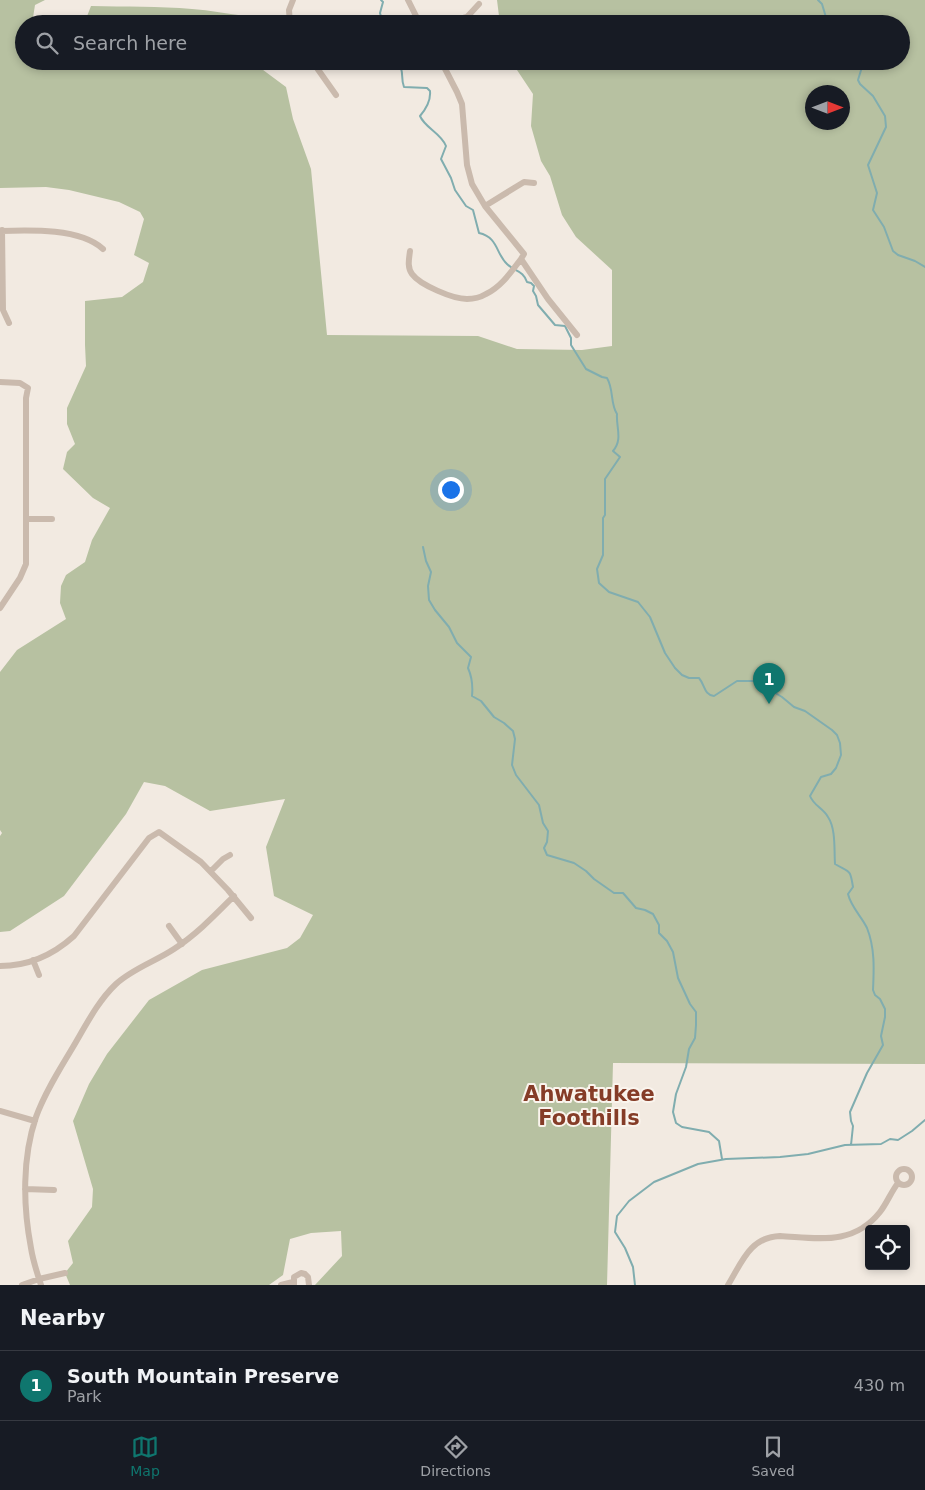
<!DOCTYPE html>
<html lang="en">
<head>
<meta charset="utf-8">
<style>
	body { margin:0; font-family:"DejaVu Sans",sans-serif; background:#20242c; color:#f1f3f6 }
	.controls { position:absolute; right:15px; bottom:15px; display:grid; overflow:hidden; border-radius:5px; box-shadow:0 2px 8px #0003 }
	.controls button { width:45px; height:45px; display:grid; place-items:center; padding:0; border:0; border-bottom:1px solid #363941; background:#171b24; color:#f1f3f6; font:25px sans-serif }
	.compass { position:absolute; left:805px; top:85px; width:45px; height:45px; border-radius:50%; background:#171b24; box-shadow:0 2px 8px #0003; rotate:90deg }
	.you { position:absolute; left:450px; top:489px; width:18px; height:18px; margin:-12px; border:4px solid #fff; border-radius:50%; background:#1a73e8; box-shadow:0 0 0 8px #1a73e833 }
	.badge { display:grid; place-items:center; width:32px; height:32px; border-radius:50%; background:#0f766e; color:#fff; font-size:16px; font-weight:700 }
	.pin { position:absolute; translate:-50% -41px; filter:drop-shadow(0 1px 2px #0008) }
	.pin::after { content:''; position:absolute; top:26px; width:18px; height:15px; background:inherit; clip-path:polygon(0 0,100% 0,50% 100%) }
	.list { margin:0; padding:0; list-style:none }
	h2 { display:flex; justify-content:space-between; align-items:center; height:65px; margin:0; padding:0 20px; font-size:21px }
	h2 small { font-size:16px; font-weight:400; color:#9ea1a6 }
	.list li { display:grid; grid-template-columns:32px 1fr auto; gap:15px; align-items:center; box-sizing:border-box; height:70px; padding:0 20px; border-top:1px solid #363941 }
	.list b { display:block; font-size:19px; white-space:nowrap }
	.list p { margin:0; font-size:16px; white-space:nowrap; color:#9ea1a6 }
	.list em { font-size:16px; font-style:normal; color:#9ea1a6 }
	.icon { flex:none; width:28px; height:28px; fill:none; stroke:currentColor; stroke-width:2; stroke-linecap:round; stroke-linejoin:round }
	.map { position:relative; flex:none; width:925px; height:1285px; overflow:hidden }
	.search { position:absolute; background:#171b24; box-shadow:0 2px 8px #0003; left:15px; right:15px; top:15px; height:55px; display:flex; align-items:center; gap:12px; box-sizing:border-box; padding:0 18px; border-radius:28px; color:#9ea1a6; font-size:19px }
	.sheet { height:135px; background:#171b24 }
	nav { display:flex; justify-content:space-around; align-items:center; box-sizing:border-box; height:70px; border-top:1px solid #363941; background:#171b24; font-size:14px; color:#9ea1a6 }
	nav a { display:grid; justify-items:center; gap:2px }
	nav .on { color:#0f766e }
	.map>svg:first-child { display:block }
	.green { fill:#b7c1a1; fill-rule:evenodd }
	.lines { fill:none; stroke-linecap:round; stroke-linejoin:round }
	.stream { stroke:#80adaf; stroke-width:2 }
	.street { stroke:#cabaad; stroke-width:6 }
	.labels { text-anchor:middle; dominant-baseline:central; stroke-width:4; stroke-linejoin:round; paint-order:stroke }
	.district-label { font-size:21px; font-weight:bold; fill:#853c27; stroke:#faf4ed }
</style>
</head>
<body>
<div class="map">
<svg width="925" height="1285" viewBox="0 0 925 1285">
	<rect width="100%" height="100%" fill="#f2eae1"/>
	<!-- green -->
	<path class="green" d="M0,0H45L35,5L32,24H24V61H251L286,87L293,119L311,169L327,335L478,336L517,349L582,350L612,346V270L576,237L562,215L550,176L541,161L531,126L533,94L511,61H901V24H500L497,0H925V1064L613,1063L607,1285H315L342,1256L341,1231L311,1233L290,1239L283,1275L269,1285H70L65,1273L73,1263L68,1241L92,1207L93,1189L73,1121L89,1084L107,1054L149,1000L202,970L287,948L300,938L313,915L274,896L266,847L285,799L210,811L165,786L144,782L126,814L64,896L10,931L0,932V836L2,833L0,830V672L17,650L66,619L60,603L61,586L66,575L85,562L92,540L110,508L93,498L63,469L67,452L75,444L67,424V408L86,366L85,345V301L122,297L143,282L149,263L134,255L144,219L140,212L119,202L69,190L46,187L0,188ZM812,92H842V122H812Z
		M91,6C125,7 159,6 192,9C210,10 228,14 246,16L245,24H84Z"/>
	<g class="lines">
		<!-- stream -->
		<path class="stream" d="M381,0L383,2L380,13L383,24
			M818,0L822,4L828,24
			M398,61C405,73 400,76 404,87L427,88L430,91C431,101 426,109 420,116C425,128 441,133 446,146L441,159L451,178L455,190L466,206L473,210L479,233C498,237 496,254 507,264C515,272 523,270 527,282L531,283L534,286L533,291L536,296L538,305L555,325L565,326L571,338V345L586,369L602,377L607,378C614,390 610,403 617,414C616,428 623,439 613,451L620,457L605,479V515L603,518V555L597,569L599,583L609,592L638,602L650,617L665,653L675,668L682,675L689,678H699C705,685 704,695 714,696L737,681H755L782,697L794,707L805,711L832,730L837,735L840,743L841,755L836,768L831,774L821,777L810,796C814,806 823,808 828,817C836,829 834,849 835,864C850,873 850,868 853,887L848,894C851,907 862,917 867,928C875,948 874,969 873,990L875,995L880,999L885,1009V1017L881,1036L883,1045L867,1073L850,1112L851,1121L853,1126L851,1145
			M859,61L862,67L858,80L860,84L873,96L885,116L886,127L868,165L877,193L873,210L884,227L893,251L898,255L915,261L925,267
			M423,547L426,561L431,572L428,586L429,600L435,610L449,627L457,643L471,657L468,668C472,677 473,686 472,696L481,701L494,717L504,723L513,731L515,739L512,765L516,775L539,805L543,823L548,831L547,842L544,848L547,855L574,863L586,871L594,879L614,893H623L636,908L645,910L653,914L659,925V933L667,941L673,952L678,978L690,1004L696,1012V1025L695,1038L689,1049L686,1067L676,1094L673,1112L676,1123L682,1127L709,1132L719,1141L722,1159
			M635,1285L633,1267L625,1248L615,1232L617,1216L629,1201L654,1182L698,1164L726,1159L780,1157L808,1154L845,1145L881,1144L890,1139L898,1140L912,1131L925,1120"/>
		<!-- street -->
		<path class="street" d="M408,0L420,24
			M290,24L289,10L293,0
			M441,24L467,17L479,4
			M312,61L336,95
			M441,61L457,92L462,104L467,165L472,184L485,206L524,254L521,259L548,299L577,335
			M485,206L524,182L534,183
			M2,230L3,310L9,323
			M0,231C30,230 80,228 103,249
			M410,251C409,259 407,267 412,274C420,285 453,299 467,299C474,299 481,297 486,294C501,287 511,272 521,259
			M0,382L20,383L28,388L26,398V564L20,578L0,608
			M27,519H52
			M211,871L223,859L230,855
			M169,926L182,944
			M33,960L39,975
			M0,966C30,966 53,955 74,936L149,838L159,832L201,862L228,890L251,918
			M0,1111L35,1121
			M896 1177a8 8 0 1 1 16 0a8 8 0 1 1-16 0Z
			M25,1189L54,1190
			M22,1285L39,1279L65,1273
			M41,1285C37,1273 33,1261 31,1248C23,1206 22,1158 36,1117C45,1092 60,1069 73,1047C86,1025 98,1001 116,984C132,969 156,961 174,949C197,934 215,915 234,896
			M281,1285L293,1282
			M294,1285V1277L301,1273L305,1274L308,1277L309,1285
			M728,1285C742,1262 750,1237 780,1236C818,1238 853,1246 880,1212C887,1203 891,1192 898,1183"/>
	</g>
	<g class="labels">
		<!-- district labels -->
		<g class="district-label">
			<text x="589" y="1094">Ahwatukee<tspan x="589" dy="24">Foothills</tspan></text>
		</g>
	</g>
</svg>
<div class="controls">
<button><svg class="icon" aria-label="locate" viewBox="0 0 24 24"><circle cx="12" cy="12" r="6"/><path d="M12 2v4M12 18v4M2 12h4M18 12h4"/></svg></button>
</div>
<svg class="compass" viewBox="-18 -18 36 36"><path d="M0-13l5 13h-10z" fill="#e53935"/><path d="M0 13l5-13h-10z" fill="#9ea1a6"/></svg>
<div class="you"></div>
<div class="pin badge" style="left:769px;top:704px">1</div>
<div class="search"><svg class="icon" aria-label="search" viewBox="0 0 24 24"><circle cx="10" cy="10" r="6"/><path d="M15 15l6 6"/></svg>Search here</div>
</div>
<section class="sheet">
<h2>Nearby<small></small></h2>
<ul class="list">
<li><span class="badge">1</span><div><b>South Mountain Preserve</b><p>Park</p></div><em>430 m</em></li>
</ul>
</section>
<nav>
<a class="on"><svg class="icon" aria-label="map" viewBox="0 0 24 24"><path d="M3 6l6-2 6 2 6-2v14l-6 2-6-2-6 2zM9 4v14M15 6v14"/></svg>Map</a>
<a><svg class="icon" aria-label="directions" viewBox="0 0 24 24"><path d="M12 3l9 9-9 9-9-9zM9 14v-3h6M13 9l2 2-2 2"/></svg>Directions</a>
<a><svg class="icon" aria-label="saved" viewBox="0 0 24 24"><path d="M7 4h10v16l-5-4-5 4z"/></svg>Saved</a>
</nav>
</body>
</html>
